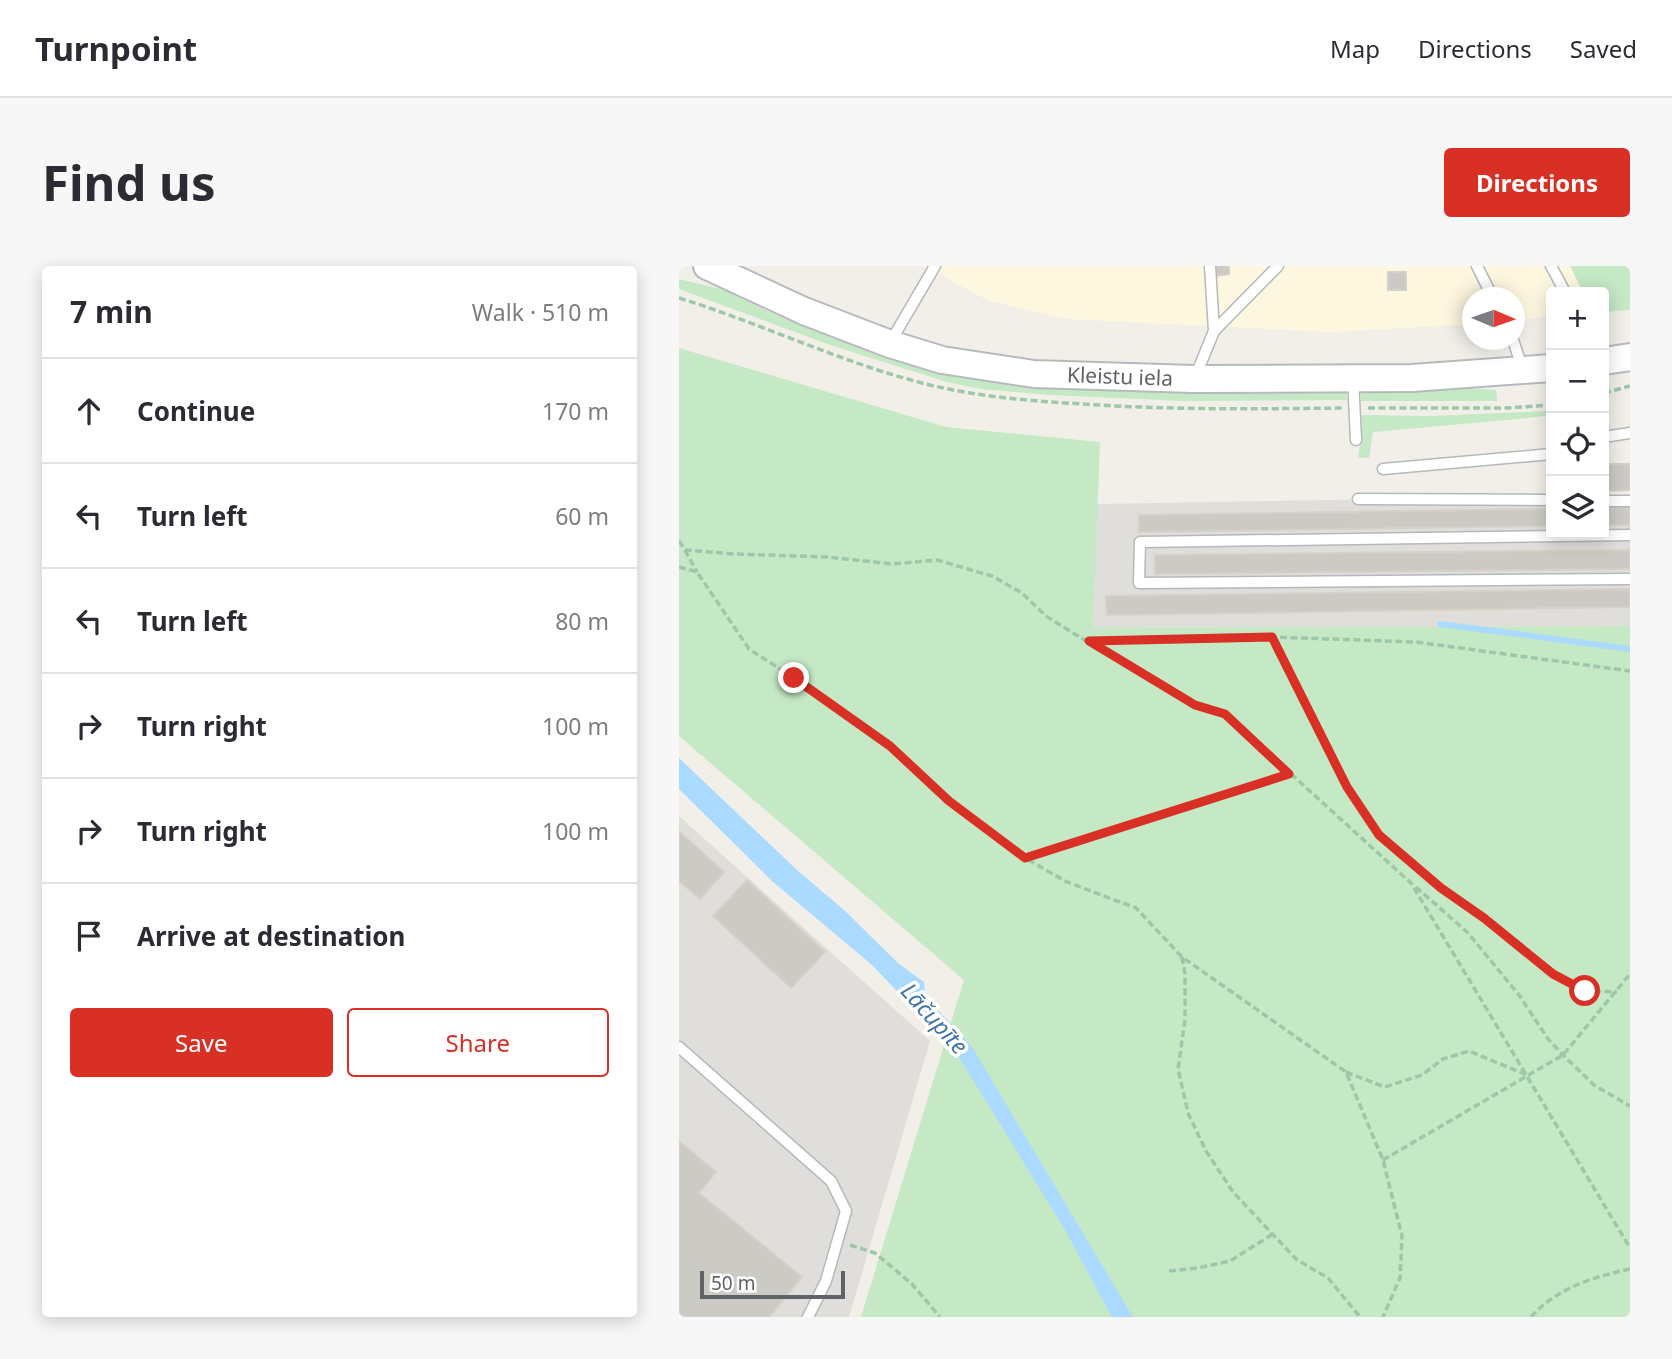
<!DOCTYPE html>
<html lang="en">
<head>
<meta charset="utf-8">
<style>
	body { margin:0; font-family:"Noto Sans",sans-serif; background:#f7f7f7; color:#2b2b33 }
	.controls { position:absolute; right:21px; top:21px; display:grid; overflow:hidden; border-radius:7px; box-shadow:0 4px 18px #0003 }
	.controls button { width:63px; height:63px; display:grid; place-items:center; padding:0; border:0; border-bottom:2px solid #e1e1e2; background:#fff; color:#2b2b33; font:35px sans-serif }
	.compass { position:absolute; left:783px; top:21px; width:63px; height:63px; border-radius:50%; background:#fff; box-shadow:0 4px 18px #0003; rotate:92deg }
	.scale { position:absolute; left:21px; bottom:18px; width:145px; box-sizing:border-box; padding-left:7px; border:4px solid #5f6368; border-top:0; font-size:19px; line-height:24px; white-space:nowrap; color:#5f6368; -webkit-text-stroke:5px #fff; paint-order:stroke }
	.stop { position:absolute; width:21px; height:21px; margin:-16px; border:5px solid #d93025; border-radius:50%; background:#fff }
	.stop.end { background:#d93025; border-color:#fff; box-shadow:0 2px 7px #0008 }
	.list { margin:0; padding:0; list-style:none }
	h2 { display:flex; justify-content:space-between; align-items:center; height:91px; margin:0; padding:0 28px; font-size:30px }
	h2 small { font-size:23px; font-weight:400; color:#7c7c81 }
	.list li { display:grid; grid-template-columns:46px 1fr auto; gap:21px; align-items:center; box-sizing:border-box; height:105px; padding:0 28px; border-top:2px solid #e1e1e2 }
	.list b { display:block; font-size:26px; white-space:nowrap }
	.list em { font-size:23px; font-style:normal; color:#7c7c81 }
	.actions { display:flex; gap:14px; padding:21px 28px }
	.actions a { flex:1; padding:16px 0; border:2px solid #d93025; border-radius:7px; text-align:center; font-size:24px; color:#d93025 }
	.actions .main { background:#d93025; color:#fff }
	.icon { flex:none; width:38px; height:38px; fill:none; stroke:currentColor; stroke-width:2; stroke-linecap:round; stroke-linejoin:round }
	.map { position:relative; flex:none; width:951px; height:1051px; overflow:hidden; border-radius:7px }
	header { display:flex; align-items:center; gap:42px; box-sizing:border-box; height:98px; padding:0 35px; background:#fff; border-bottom:2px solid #e1e1e2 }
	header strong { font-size:33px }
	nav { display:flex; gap:38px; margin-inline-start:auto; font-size:24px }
	.intro { display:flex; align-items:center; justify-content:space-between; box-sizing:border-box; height:168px; padding:0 42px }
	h1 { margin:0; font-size:49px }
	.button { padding:18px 32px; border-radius:7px; background:#d93025; color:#fff; font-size:24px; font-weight:700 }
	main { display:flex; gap:42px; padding:0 42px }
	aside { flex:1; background:#fff; border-radius:7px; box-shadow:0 4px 18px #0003 }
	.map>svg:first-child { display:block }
	.commercial { fill:#fef7e0 }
	.industrial { fill:#e0deda }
	.green { fill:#c5e8c5 }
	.water { fill:#aadaff }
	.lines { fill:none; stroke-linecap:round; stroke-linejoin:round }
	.stream { stroke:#aadaff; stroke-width:6 }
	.building { fill:#cccac5; stroke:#d6d1c6; stroke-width:2 }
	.lane-casing { stroke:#b5b8bc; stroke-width:13 }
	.secondary-casing { stroke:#b6babf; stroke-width:30 }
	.path { stroke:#9cc7a9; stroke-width:3.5; stroke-dasharray:7 3.5; stroke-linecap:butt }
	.lane { stroke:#fff; stroke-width:10 }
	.secondary { stroke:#fff; stroke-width:26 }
	.route { stroke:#d93025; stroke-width:9 }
	.labels { text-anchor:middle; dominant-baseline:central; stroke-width:7; stroke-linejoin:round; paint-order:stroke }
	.street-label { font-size:21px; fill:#5f6368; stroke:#fff }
	.water-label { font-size:23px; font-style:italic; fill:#4174aa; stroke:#fff }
</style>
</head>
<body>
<header>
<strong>Turnpoint</strong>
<nav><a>Map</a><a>Directions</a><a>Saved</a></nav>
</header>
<div class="intro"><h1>Find us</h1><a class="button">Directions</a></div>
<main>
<aside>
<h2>7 min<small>Walk · 510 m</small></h2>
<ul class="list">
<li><svg class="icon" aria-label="ahead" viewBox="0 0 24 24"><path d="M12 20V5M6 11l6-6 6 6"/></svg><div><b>Continue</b></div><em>170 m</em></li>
<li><svg class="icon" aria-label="left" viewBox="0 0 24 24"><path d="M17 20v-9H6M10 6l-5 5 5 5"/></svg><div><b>Turn left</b></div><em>60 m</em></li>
<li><svg class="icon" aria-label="left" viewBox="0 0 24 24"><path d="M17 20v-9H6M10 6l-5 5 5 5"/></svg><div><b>Turn left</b></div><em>80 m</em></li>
<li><svg class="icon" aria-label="right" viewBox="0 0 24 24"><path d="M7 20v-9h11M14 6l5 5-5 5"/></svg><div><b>Turn right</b></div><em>100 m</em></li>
<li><svg class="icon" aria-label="right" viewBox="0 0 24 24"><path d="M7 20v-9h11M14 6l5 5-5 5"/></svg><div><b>Turn right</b></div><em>100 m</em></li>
<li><svg class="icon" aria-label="arrive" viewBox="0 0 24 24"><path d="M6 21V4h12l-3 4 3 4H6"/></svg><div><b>Arrive at destination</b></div></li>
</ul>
<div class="actions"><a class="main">Save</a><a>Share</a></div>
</aside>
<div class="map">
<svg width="951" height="1051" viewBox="0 0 951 1051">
	<rect width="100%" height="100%" fill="#f1efe8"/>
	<!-- commercial -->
	<path class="commercial" d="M246,0H891L904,26H872V50L836,55V32H794L793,58L652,66L388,53L310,35Z"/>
	<!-- industrial -->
	<path class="industrial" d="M925,229H951V360L414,362L418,238L872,230V268H925Z
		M0,550L251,775L170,1051H0Z"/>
	<!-- green -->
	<path class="green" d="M891,0H951V44L925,46V26H904Z
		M0,13L45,24L90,46L151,71L236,97L372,118L667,127L668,134L504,135L371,129L302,123L268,116L151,79L0,23Z
		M0,82L267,161L421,176L414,362L951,360V1051H182L285,714L0,470Z
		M763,120L817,124L818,135H682V126Z
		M872,145V149L849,152L694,166L690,192L679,191L683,167V149L751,150Z"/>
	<!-- water -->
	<path class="water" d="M0,492L119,605L165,644L220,698L245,716L246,730L293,781L454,1051H433L385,962L278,788L193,699L93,615L0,523Z"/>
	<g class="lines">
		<!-- stream -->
		<path class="stream" d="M761,358L951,383"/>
	</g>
	<!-- building -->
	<path class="building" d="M534,0H550V8L535,10Z
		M709,6H727V24H709Z
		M925,198H951V224L925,225Z
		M951,241V259H925V242Z
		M872,243V260L460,266V249Z
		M951,284V303L476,308V289Z
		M951,323V341L428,349L427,330Z
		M0,565L45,606L21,633L0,615Z
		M68,614L146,686L112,722L34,650Z
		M0,875L37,906L20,927L123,1011L90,1051H0Z"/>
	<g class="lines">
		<!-- lane casing -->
		<g class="lane-casing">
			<path id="lane" d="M531,0L535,65
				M798,0L814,32
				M872,0L886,26
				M834,74L843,101
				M212,75L256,0
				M517,109L535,65L599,0
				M674,112L677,174
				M925,171L951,167
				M704,203L872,188
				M679,233L872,234
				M925,235H951
				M951,269L461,276L460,317L951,313
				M0,781L152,915L167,945L147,1015L129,1051"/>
		</g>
		<!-- secondary casing -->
		<g class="secondary-casing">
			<path id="secondary" d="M28,0L125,45L211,78L263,94L355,108L515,113L733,112L872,102
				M925,95L951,91"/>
		</g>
		<!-- path -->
		<path class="path" d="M0,32C84,58 165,98 251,119C301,131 352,135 404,138C490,144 577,143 664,142
			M925,127L951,120
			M689,142H829L872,139
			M0,275L6,284L55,288L149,291L213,298L258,294L313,310L343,327L367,350L399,370L516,439L546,448L732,617L951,982
			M6,284L18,306
			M0,301L18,306L70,383L115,412L211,480L270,535L346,592L388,616L457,642L503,691L667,806L704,894L723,970L721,1012L704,1051
			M593,371L668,521L700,569L762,622L805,652L874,708L906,725L938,726
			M412,375L593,371L737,376L951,405
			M346,592L610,508
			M737,621L789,667L840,729L869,773L884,789L915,819L951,840
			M503,691L506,708V754L499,803L509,847L527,885L554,926L617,993L649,1012L681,1051
			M667,806L706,821L743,809L764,793L790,785L848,809
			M704,894L884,789L951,708
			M171,979L196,987L233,1018L261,1051
			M490,1005L519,1002L551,995L594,968
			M852,1051C878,1022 914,1011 951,1003"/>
		<!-- lane -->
		<use href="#lane" class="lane"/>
		<!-- secondary -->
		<use href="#secondary" class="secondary"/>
	</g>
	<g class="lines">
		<!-- route -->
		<path class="route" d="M115,412L211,480L270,535L346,592L610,508L546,448L516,439L410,375L593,371L668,521L700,569L762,622L805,652L874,708L906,725"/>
	</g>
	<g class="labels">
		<!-- street labels -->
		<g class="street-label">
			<text transform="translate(441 110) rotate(2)">Kleistu iela</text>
		</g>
		<!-- water labels -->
		<g class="water-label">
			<text transform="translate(256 752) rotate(48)">Lāčupīte</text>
		</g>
	</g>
</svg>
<div class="controls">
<button>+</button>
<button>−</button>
<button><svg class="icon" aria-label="locate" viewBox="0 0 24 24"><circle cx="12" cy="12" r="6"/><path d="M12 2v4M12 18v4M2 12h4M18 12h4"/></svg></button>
<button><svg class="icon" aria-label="layers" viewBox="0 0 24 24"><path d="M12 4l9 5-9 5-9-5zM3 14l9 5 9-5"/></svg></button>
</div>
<svg class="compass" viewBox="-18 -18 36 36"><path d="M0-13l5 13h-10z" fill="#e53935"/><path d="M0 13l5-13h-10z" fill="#7c7c81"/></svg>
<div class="scale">50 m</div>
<div class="stop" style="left:906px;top:725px"></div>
<div class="stop end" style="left:115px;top:412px"></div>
</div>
</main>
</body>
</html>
